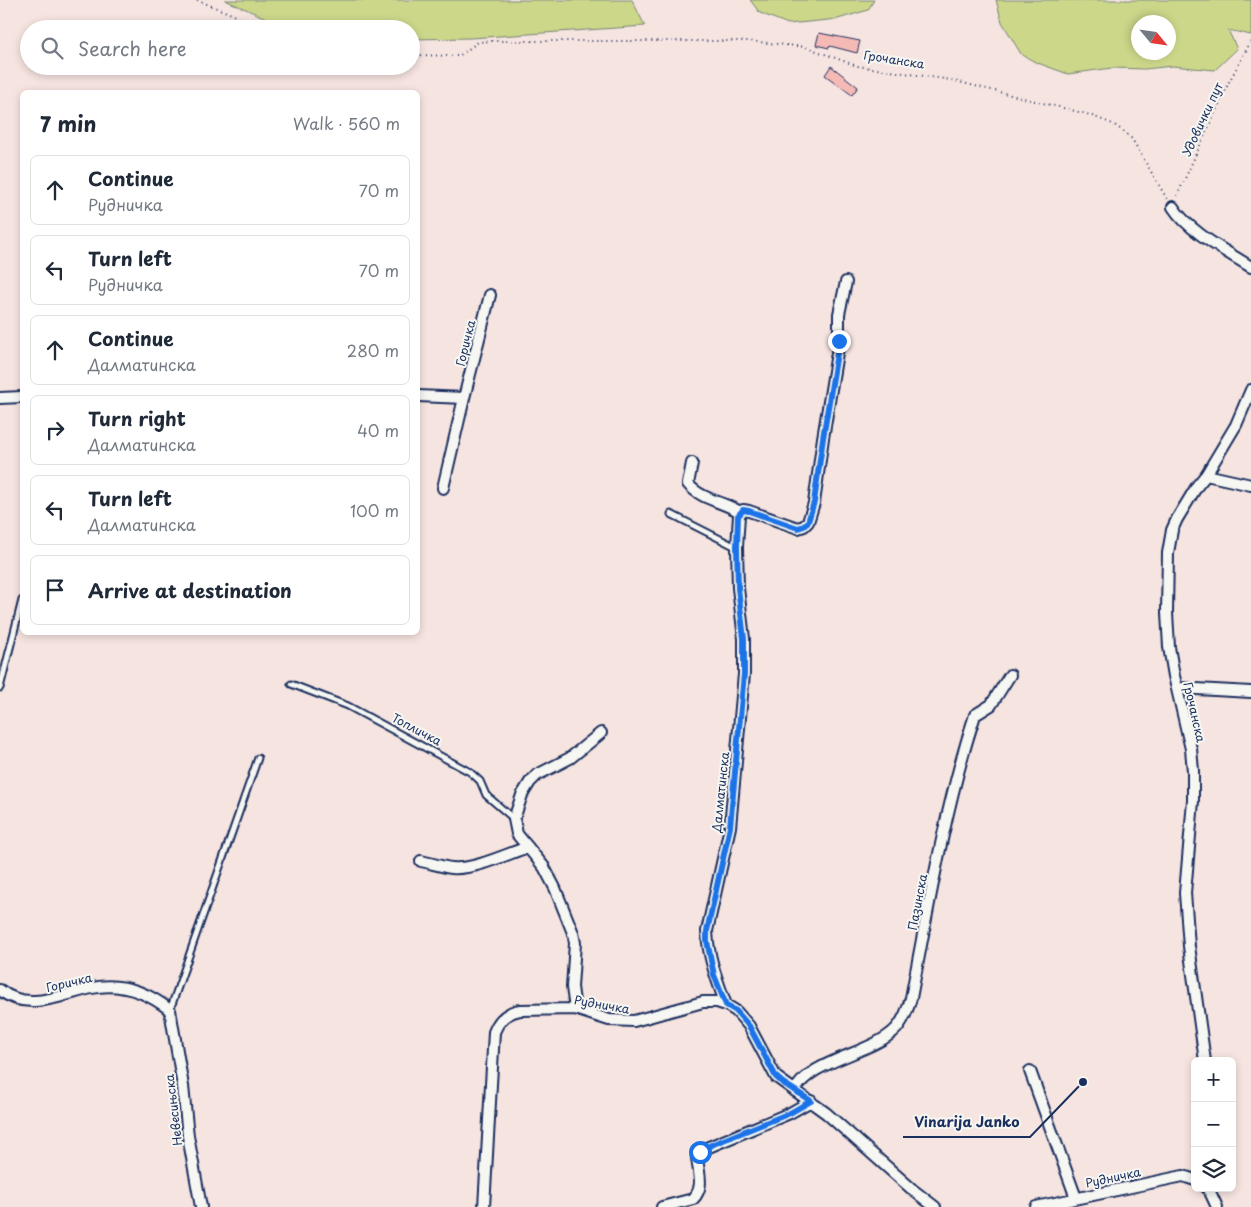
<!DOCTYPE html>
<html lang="en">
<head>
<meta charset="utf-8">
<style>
	body { margin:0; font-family:"Playpen Sans",sans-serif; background:#f2f2f3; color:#1f2937 }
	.controls { position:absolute; right:15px; bottom:15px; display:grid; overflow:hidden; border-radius:8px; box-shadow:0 2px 8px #0003 }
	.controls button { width:45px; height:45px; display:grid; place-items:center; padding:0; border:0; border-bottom:1px solid #e0e1e3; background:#fff; color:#1f2937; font:25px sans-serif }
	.compass { position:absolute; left:1131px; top:15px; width:45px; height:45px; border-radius:50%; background:#fff; box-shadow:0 2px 8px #0003; rotate:119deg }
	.stop { position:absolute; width:15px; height:15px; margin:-11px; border:4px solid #1a73e8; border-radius:50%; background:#fff }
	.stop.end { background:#1a73e8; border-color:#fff; box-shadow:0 1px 5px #0008 }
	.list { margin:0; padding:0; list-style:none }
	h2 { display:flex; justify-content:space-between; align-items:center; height:65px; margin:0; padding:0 20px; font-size:21px }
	h2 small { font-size:16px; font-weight:400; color:#747a83 }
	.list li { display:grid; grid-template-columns:32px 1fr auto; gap:15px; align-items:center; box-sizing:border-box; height:70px; margin:0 10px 10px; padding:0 10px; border:1px solid #e0e1e3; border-radius:8px }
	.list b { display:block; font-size:19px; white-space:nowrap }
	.list p { margin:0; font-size:16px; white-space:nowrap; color:#747a83 }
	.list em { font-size:16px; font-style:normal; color:#747a83 }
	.icon { flex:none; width:28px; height:28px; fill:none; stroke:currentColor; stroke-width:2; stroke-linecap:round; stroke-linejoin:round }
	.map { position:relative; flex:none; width:1251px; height:1207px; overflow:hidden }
	.search { position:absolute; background:#fff; box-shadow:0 2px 8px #0003; left:20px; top:20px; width:400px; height:55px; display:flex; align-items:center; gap:12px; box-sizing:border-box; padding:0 18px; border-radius:28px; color:#747a83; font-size:19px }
	.panel { position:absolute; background:#fff; box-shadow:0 2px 8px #0003; left:20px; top:90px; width:400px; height:545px; border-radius:8px }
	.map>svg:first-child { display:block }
	.green { fill:#ccd78a; stroke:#748374; fill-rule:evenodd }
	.building { fill:#f6bab6; stroke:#1b2f5e }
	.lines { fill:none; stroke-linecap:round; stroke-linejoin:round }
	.service-casing { stroke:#1b2f5e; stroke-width:9 }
	.minor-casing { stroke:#1b2f5e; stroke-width:14 }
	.path { stroke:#1b2f5e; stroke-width:2; stroke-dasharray:1 4; stroke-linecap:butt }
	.service { stroke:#f6f6f2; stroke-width:5 }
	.minor { stroke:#f6f6f2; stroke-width:10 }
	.route { stroke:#1a73e8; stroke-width:6 }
	.labels { text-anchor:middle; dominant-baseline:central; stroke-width:4; stroke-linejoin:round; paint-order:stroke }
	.street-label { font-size:12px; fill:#1b2f5e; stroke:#f6f6f2 }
	.leader { fill:none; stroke:#1b2f5e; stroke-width:2 }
	.callout-dot { fill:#1b2f5e; stroke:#f6f6f2; stroke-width:2 }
	.callout-label { font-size:14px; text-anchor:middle; font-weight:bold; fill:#1b2f5e; stroke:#f6f6f2; stroke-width:4; stroke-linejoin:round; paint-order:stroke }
</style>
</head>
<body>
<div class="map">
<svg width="1251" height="1207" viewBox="0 0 1251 1207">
	<rect width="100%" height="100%" fill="#f6e4e0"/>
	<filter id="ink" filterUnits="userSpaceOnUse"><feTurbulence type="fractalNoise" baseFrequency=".02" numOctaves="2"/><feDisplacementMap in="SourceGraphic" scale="10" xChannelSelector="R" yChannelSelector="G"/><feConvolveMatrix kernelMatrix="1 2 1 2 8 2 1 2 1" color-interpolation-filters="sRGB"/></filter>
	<g filter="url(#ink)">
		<!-- green -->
		<path class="green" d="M225,0H632L645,26L471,38L411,39V29H291Z
			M750,0H874L868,10L838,19L788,24L760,13Z
			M996,0H1251V35L1228,30L1237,49L1215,70L1172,66L1145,69L1112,68L1068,74L1035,62L1021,54L1002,22ZM1168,22V52H1138V22Z"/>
		<!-- building -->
		<path class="building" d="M819,33L860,41L857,53L830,46L829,48L816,45Z
			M831,66L858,87L852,95L825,75Z"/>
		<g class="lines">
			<!-- service casing -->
			<g class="service-casing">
				<path id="service" d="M671,514L736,547
					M291,684L348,706L470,772L480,781L486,795L514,819
					M0,688L22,600
					M170,1010L258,758"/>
			</g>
			<!-- minor casing -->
			<g class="minor-casing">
				<path id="minor" d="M1173,207C1189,232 1226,251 1251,267
					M418,396L464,398L490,295
					M0,398L22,397
					M692,463L688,484C700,499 724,502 740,512
					M1206,475L1251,485
					M443,488L464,398
					M1178,688L1251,692
					M421,861C431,863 442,867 452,868C474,870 507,854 528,847
					M0,990C28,1013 62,994 92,988C122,982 147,992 170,1010L183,1086L188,1136L201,1207
					M726,1005C717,980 708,957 707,931L730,827L744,674V639L738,588L737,547L739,515L743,510L749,511L798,528L804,526L808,522L814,503L823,438L839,341V314L846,282
					M575,1009L572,987L575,943L573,933L555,888L544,867L517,834L514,819L522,795L530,782L537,775L570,758L601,733
					M1205,1061L1189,946L1185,893L1193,801V771L1191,749L1174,676L1169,647L1167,613L1168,553L1172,530L1177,519L1197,486L1206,475L1236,425L1251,390
					M1030,1071L1076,1198
					M795,1091C809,1060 872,1054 896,1029C904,1020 908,1009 911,998C929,904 945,807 975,715L991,705L1010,675
					M1207,1188L1210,1192L1217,1207
					M484,1207L494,1032C499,1019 507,1012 520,1010L575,1009L609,1020L634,1021L703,1002H717L726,1005L736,1011L749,1026L776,1077L826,1113L913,1190L935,1207
					M662,1207L693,1199C705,1187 698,1172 697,1157L704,1149L790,1113L811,1101
					M1036,1207L1183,1176L1195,1180"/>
			</g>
			<!-- path -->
			<path class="path" d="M197,0L234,15L257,29
				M411,55L459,56L478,42L492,41H749L806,47L857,66L951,80L1087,114L1113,124L1126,133L1132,139L1167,199
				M1177,196L1229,82L1251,41"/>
			<!-- service -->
			<use href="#service" class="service"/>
			<!-- minor -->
			<use href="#minor" class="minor"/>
		</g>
	</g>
	<g class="lines" filter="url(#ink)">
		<!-- route -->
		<path class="route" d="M700,1152L711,1145L790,1113L811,1101L783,1083L776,1077L749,1026L736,1011L726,1005L714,975L707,941V931L730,827L744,674V639L738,588L737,547L738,516L743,510L749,511L798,528L804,526L808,522L814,502L823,438L839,341"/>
	</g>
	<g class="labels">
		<!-- street labels -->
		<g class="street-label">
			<text transform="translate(894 59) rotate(9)">Грочанска</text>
			<text transform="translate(1202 119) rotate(-65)">Удовички пут</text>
			<text transform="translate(465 343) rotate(-76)">Горичка</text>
			<text transform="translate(1195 712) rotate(77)">Грочанска</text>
			<text transform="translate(417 729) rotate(28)">Топличка</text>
			<text transform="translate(720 792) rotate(-84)">Далматинска</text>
			<text transform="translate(917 902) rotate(-79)">Пазинска</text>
			<text transform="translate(69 982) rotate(-13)">Горичка</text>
			<text transform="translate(602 1004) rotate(10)">Рудничка</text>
			<text transform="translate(173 1110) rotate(-97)">Невесињска</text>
			<text transform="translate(1113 1177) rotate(-12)">Рудничка</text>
		</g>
	</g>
	<!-- callouts -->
	<path class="leader" d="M1083 1082L1030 1137H903"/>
	<circle class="callout-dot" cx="1083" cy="1082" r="5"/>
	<g class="callout-label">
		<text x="967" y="1127">Vinarija Janko</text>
	</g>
</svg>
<div class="controls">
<button>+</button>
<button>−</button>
<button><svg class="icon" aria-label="layers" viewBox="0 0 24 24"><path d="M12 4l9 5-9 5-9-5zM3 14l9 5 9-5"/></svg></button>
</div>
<svg class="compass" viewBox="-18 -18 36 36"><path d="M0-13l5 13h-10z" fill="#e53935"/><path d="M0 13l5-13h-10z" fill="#747a83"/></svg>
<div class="stop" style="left:700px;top:1152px"></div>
<div class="stop end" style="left:839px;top:341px"></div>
<div class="search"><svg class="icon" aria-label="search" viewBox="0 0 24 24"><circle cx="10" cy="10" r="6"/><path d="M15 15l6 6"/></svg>Search here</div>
<section class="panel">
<h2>7 min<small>Walk · 560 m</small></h2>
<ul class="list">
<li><svg class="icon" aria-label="ahead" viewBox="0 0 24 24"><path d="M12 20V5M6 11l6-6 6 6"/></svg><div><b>Continue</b><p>Рудничка</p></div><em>70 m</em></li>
<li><svg class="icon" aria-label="left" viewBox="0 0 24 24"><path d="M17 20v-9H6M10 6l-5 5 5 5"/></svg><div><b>Turn left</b><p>Рудничка</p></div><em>70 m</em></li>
<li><svg class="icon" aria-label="ahead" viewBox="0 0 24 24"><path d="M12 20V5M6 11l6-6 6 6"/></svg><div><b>Continue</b><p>Далматинска</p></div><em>280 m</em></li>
<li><svg class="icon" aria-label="right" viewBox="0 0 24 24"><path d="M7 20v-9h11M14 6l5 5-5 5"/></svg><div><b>Turn right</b><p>Далматинска</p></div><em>40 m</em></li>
<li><svg class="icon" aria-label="left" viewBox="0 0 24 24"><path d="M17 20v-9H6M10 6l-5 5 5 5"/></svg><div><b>Turn left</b><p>Далматинска</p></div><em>100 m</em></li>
<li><svg class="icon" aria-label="arrive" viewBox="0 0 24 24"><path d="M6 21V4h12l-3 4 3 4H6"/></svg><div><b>Arrive at destination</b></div></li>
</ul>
</section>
</div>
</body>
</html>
